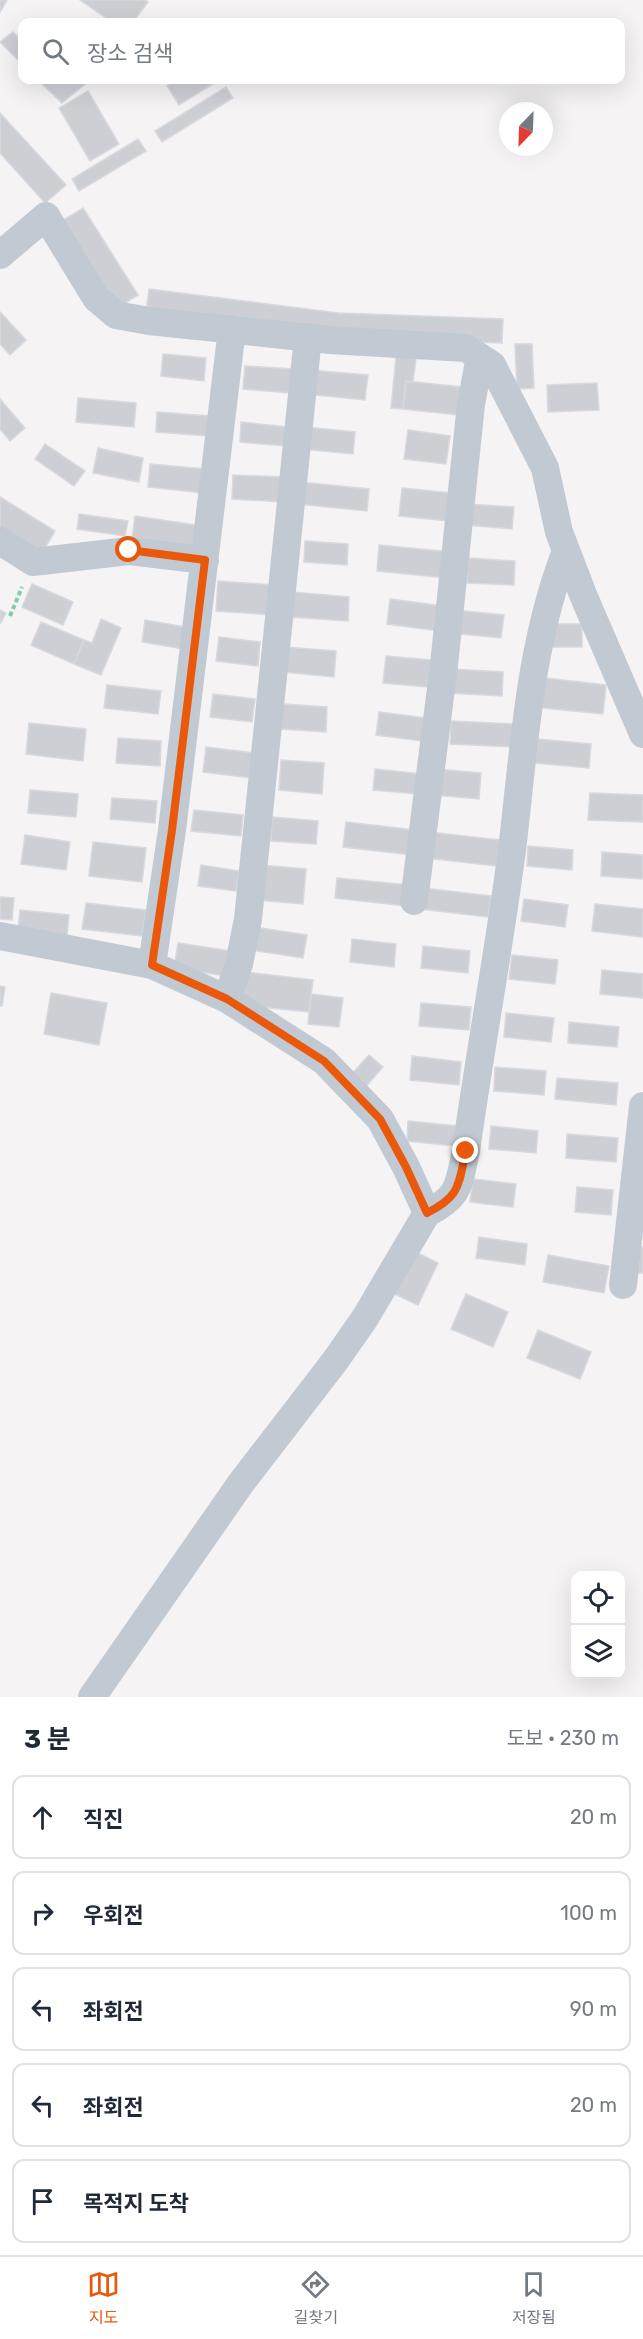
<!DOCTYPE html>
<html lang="ko">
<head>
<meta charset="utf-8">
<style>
	body { margin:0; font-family:Rubik,"Noto Sans KR",sans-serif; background:#f6f6f7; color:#1f2937 }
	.controls { position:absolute; right:18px; bottom:18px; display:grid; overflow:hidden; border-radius:12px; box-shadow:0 6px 24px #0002 }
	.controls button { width:54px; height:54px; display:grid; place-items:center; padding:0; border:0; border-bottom:2px solid #e0e1e3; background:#fff; color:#1f2937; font:30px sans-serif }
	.compass { position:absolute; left:499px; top:102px; width:54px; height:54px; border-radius:50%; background:#fff; box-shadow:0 6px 24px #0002; rotate:203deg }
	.stop { position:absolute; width:18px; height:18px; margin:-14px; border:4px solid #ea580c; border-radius:50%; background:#fff }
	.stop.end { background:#ea580c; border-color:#fff; box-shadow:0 2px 6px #0008 }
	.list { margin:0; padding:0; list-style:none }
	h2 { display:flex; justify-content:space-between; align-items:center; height:78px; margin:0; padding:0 24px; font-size:26px }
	h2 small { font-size:20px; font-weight:400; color:#747a83 }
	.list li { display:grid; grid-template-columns:39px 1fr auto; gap:18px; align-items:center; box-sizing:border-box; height:84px; margin:0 12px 12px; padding:0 12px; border:2px solid #e0e1e3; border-radius:12px }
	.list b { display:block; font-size:22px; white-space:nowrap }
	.list em { font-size:20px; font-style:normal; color:#747a83 }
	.icon { flex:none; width:33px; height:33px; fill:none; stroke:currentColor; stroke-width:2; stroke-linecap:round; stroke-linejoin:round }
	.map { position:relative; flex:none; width:643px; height:1697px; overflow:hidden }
	.search { position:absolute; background:#fff; box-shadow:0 6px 24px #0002; left:18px; right:18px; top:18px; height:66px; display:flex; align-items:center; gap:15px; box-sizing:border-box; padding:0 21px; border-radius:12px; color:#747a83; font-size:22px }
	.sheet { height:558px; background:#fff }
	nav { display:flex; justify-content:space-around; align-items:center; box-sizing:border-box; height:84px; border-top:2px solid #e0e1e3; background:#fff; font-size:16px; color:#747a83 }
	nav a { display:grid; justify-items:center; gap:3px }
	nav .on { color:#ea580c }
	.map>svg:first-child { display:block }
	.building { fill:#cdcfd5; stroke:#d7d9de; stroke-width:1.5 }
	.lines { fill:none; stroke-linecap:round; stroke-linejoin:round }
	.path { stroke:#7ad0a6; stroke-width:4; stroke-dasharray:4.5 3; stroke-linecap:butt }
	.street { stroke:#c1cad2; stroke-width:28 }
	.route { stroke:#ea580c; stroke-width:8 }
</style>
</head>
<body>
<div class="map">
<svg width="643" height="1697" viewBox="0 0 643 1697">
	<rect width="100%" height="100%" fill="#f5f3f3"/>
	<!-- building -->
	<path class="building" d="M0,0H7L0,12Z
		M80,0H145L148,2L133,22H112Z
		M13,32L22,41V64L0,42Z
		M38,80H64L66,81L68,80H90L62,103Z
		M176,80H219L179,105L167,86Z
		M226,87L233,98L162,142L155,131Z
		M88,91L119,144L90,161L59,108Z
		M0,113L66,185L45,203L0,153Z
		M138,139L146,151L79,191L72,179Z
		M83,208L138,295L117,308L62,221Z
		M149,289L338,313L503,319L502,343L337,337L146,313Z
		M0,312L26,340L10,355L0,344Z
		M515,344H532L534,388L517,389Z
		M163,354L206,358L204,381L161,376Z
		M396,356L416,358L413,382L406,381L403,409L391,408Z
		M245,366L292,369L291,393L243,389Z
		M309,370L368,375L365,400L307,394Z
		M406,381L461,387L458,415L403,409Z
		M597,383L599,410L548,412L547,385Z
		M78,398L136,403L134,427L76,422Z
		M0,399L25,428L10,441L0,429Z
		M157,412L210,416L209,436L156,432Z
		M241,422L288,427L286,446L240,442Z
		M305,427L355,432L353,454L303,449Z
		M408,430L450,436L446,464L404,459Z
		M45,444L85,471L74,486L35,459Z
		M98,448L143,458L139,482L93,473Z
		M150,464L205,469L203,493L148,487Z
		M233,475L285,477L284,502L232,499Z
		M300,482L369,489L367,511L298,504Z
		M402,488L451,493L448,521L399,516Z
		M0,497L55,531L41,555L0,530Z
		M466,504L514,507L512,529L465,525Z
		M79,514L128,521L125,536L77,529Z
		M135,516L202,526L198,548L132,538Z
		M305,541L348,544L347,565L304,562Z
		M379,545L450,552L447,578L377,571Z
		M468,558L515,561L514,585L467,583Z
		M218,581L273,585L272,615L216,611Z
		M32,584L73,602L63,625L22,607Z
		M292,592L349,597L348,621L290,617Z
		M390,599L443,606L439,631L387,624Z
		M0,610L6,613L0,624Z
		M454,610L504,615L501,638L452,633Z
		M101,619L121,628L101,675L74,664L84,640L92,643Z
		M145,620L186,627L183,649L142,642Z
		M41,622L84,640L74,664L31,645Z
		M547,624H582V647H546Z
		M219,637L260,642L258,666L216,661Z
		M285,647L336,651L334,677L283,672Z
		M386,656L431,660L428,687L383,683Z
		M451,669L503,672L502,696L450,693Z
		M537,677L606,685L603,714L534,707Z
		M107,685L161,691L158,714L104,708Z
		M213,694L255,699L252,722L210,717Z
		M283,704L327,707L326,732L281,729Z
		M379,712L425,718L422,741L376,735Z
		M451,721L514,724L513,747L450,744Z
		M29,723L86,729L83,761L26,754Z
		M118,738L161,741L160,766L116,763Z
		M538,739L591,744L589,768L535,763Z
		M206,747L254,753L251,778L203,772Z
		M281,760L324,763L322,794L279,790Z
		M375,769L421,774L419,794L373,790Z
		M437,769L481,773L479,799L435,795Z
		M30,790L78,794L76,817L28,813Z
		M590,793L643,795V822L588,820Z
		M112,798L157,801L155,823L110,819Z
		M194,810L243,815L241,836L191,831Z
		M272,817L318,821L316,844L271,841Z
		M346,822L415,830L412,855L343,847Z
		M429,832L500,840L497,866L426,858Z
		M25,835L70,842L66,870L21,864Z
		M93,842L146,848L142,882L89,876Z
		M528,846L573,850L572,870L527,866Z
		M602,852L643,855V879L601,876Z
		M201,865L239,871L236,891L198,886Z
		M261,865L306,869L303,904L257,900Z
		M337,878L408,885L406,906L335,898Z
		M423,888L491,896L488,917L420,909Z
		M0,897L14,898L12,920L0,919Z
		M524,899L568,905L565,927L521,921Z
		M86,903L146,910L142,936L82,929Z
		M595,904L643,909V937L592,931Z
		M20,910L69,915L67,935L18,930Z
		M254,927L307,935L303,958L251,950Z
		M352,939L396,944L394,967L350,962Z
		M178,943L230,951L226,976L174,968Z
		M423,946L470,951L468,973L421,968Z
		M512,955L558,960L555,984L509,979Z
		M602,970L643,974V998L600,994Z
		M246,972L313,980L309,1012L242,1005Z
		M0,986L5,987L2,1006H0Z
		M51,993L107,1003L99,1045L44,1034Z
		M311,994L343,998L339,1027L308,1024Z
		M421,1003L471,1007L469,1030L419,1026Z
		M506,1013L554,1018L551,1042L504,1037Z
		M569,1022L619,1027L617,1047L568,1043Z
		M369,1055L383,1067L361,1092L347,1079Z
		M412,1056L461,1062L459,1085L410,1080Z
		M495,1067L546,1071L544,1095L494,1091Z
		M557,1078L618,1083L616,1105L555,1099Z
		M408,1121L457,1126L455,1146L407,1141Z
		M491,1126L538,1131L536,1153L489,1149Z
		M567,1134L618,1138L616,1162L566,1158Z
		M473,1179L516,1184L513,1207L470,1202Z
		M577,1187L613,1190L611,1215L575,1212Z
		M479,1237L527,1244L525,1265L476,1258Z
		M641,1247H643V1273H638Z
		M412,1250L438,1263L418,1305L392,1293Z
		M548,1255L609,1266L604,1293L543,1282Z
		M466,1294L508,1312L493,1347L451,1329Z
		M538,1330L591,1352L580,1379L527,1358Z"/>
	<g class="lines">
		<!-- path -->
		<path class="path" d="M10,616L22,587"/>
		<!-- street -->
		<path class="street" d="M0,255L46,216L96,298L116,315L149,321L330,340L466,348L492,365L545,468L559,532L584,597L643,734
			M0,541L33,562L129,551L205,560
			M414,901L444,665L471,404L480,357
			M0,936L152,965L227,999L324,1061L380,1119L406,1167L427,1213L365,1318L335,1361L241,1483L92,1697
			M152,965L172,830L232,329
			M227,999L239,964L248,919L308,337
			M427,1213C461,1196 458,1185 466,1151C480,1050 499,950 512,850C524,750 529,646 566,551
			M623,1285L643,1106"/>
	</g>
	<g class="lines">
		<!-- route -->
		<path class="route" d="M129,550L205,560L172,830L152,965L227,999L324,1061L380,1119L406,1167L427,1213C461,1196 458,1185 466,1151"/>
	</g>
</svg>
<div class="controls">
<button><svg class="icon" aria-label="locate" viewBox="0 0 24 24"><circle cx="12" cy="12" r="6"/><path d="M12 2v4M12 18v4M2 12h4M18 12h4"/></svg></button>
<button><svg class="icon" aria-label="layers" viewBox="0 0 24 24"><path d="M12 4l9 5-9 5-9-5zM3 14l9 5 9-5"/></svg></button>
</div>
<svg class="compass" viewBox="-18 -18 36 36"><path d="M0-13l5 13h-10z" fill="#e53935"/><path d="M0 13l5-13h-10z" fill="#747a83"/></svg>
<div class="stop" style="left:129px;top:550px"></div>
<div class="stop end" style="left:466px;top:1151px"></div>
<div class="search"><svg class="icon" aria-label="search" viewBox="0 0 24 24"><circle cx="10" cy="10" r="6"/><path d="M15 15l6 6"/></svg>장소 검색</div>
</div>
<section class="sheet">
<h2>3 분<small>도보 · 230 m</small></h2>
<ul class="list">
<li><svg class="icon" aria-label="ahead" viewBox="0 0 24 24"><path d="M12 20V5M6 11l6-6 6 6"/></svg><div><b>직진</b></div><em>20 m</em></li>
<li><svg class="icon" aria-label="right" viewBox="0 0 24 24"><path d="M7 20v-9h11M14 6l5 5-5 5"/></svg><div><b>우회전</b></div><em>100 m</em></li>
<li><svg class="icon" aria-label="left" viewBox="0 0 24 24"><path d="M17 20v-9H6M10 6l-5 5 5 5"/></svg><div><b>좌회전</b></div><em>90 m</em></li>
<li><svg class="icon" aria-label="left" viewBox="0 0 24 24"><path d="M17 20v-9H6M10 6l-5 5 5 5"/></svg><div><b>좌회전</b></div><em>20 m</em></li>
<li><svg class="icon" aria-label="arrive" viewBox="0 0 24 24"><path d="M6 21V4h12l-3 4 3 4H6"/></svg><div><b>목적지 도착</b></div></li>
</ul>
</section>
<nav>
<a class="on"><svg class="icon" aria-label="map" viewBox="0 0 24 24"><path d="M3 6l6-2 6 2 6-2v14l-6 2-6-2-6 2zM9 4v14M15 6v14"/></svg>지도</a>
<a><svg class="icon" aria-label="directions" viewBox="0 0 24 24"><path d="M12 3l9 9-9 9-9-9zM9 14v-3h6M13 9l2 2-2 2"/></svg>길찾기</a>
<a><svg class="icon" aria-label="saved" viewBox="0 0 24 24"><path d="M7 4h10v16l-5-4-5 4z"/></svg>저장됨</a>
</nav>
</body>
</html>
